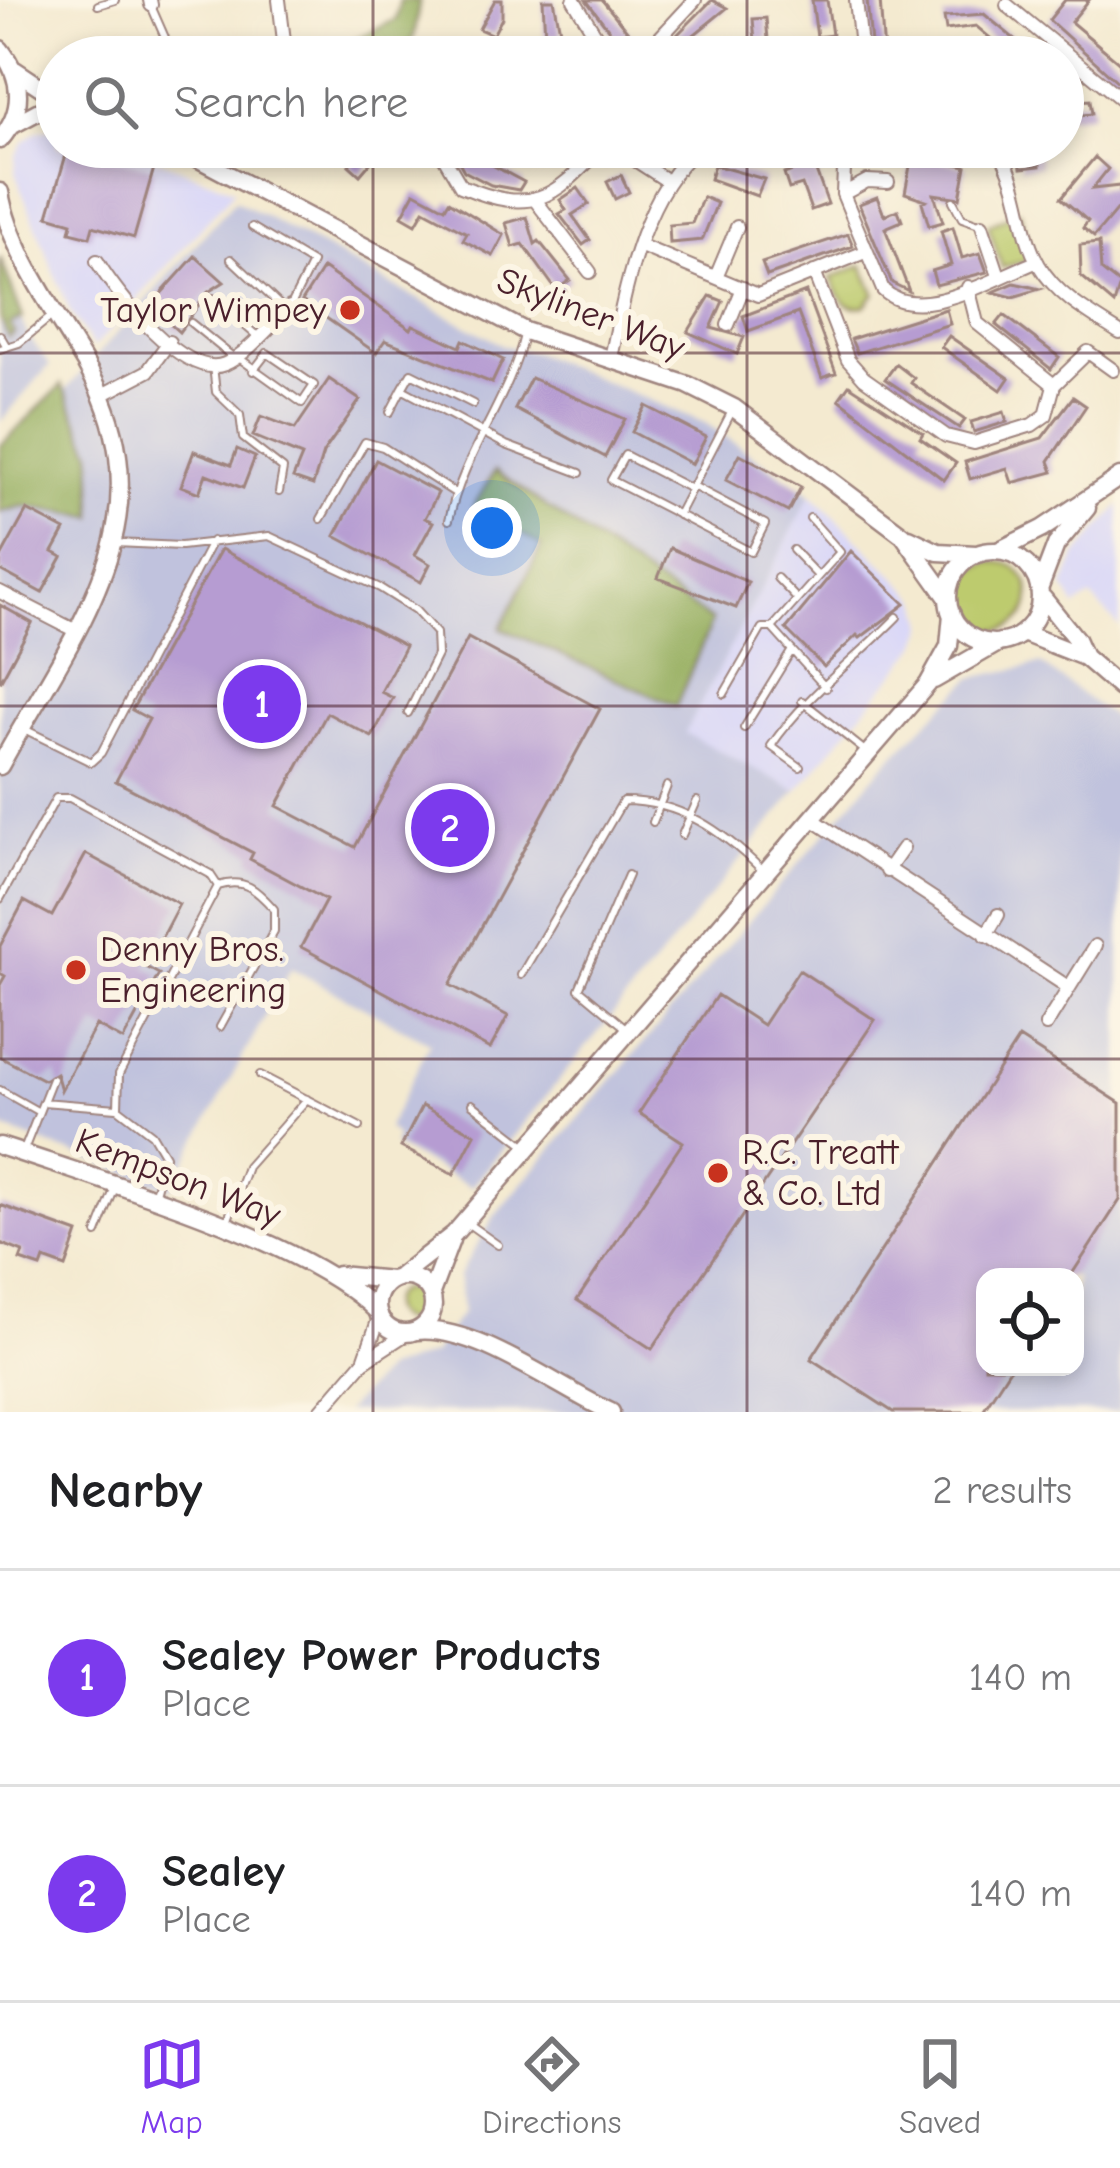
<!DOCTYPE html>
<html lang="en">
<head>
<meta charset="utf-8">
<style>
	body { margin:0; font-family:"Comic Neue",sans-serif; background:#f6f6f6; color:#202124 }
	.controls { position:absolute; right:36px; bottom:36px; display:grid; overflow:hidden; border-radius:24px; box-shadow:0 6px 18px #0003 }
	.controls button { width:108px; height:108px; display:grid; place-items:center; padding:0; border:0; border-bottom:3px solid #e0e0e0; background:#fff; color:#202124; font:60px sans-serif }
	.you { position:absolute; left:492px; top:528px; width:42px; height:42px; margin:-30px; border:9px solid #fff; border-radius:50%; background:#1a73e8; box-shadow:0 0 0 18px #1a73e833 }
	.badge { display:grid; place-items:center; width:78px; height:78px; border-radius:50%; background:#7c3aed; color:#fff; font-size:39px; font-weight:700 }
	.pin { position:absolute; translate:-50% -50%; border:6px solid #fff; box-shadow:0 3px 12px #0006 }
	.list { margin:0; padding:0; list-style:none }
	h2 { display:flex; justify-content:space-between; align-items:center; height:156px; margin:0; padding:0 48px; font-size:51px }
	h2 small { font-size:39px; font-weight:400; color:#757577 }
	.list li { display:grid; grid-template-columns:78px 1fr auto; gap:36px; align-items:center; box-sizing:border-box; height:216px; padding:0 48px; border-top:3px solid #e0e0e0 }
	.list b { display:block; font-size:45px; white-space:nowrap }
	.list p { margin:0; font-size:39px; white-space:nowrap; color:#757577 }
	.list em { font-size:39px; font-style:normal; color:#757577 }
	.icon { flex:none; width:66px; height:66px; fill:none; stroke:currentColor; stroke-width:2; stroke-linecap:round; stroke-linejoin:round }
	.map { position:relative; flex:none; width:1120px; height:1412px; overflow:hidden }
	.search { position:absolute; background:#fff; box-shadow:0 6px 18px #0003; left:36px; right:36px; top:36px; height:132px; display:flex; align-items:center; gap:30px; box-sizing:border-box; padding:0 42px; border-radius:66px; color:#757577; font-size:45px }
	.sheet { height:588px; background:#fff }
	nav { display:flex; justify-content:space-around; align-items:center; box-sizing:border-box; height:168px; border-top:3px solid #e0e0e0; background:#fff; font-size:33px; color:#757577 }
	nav a { display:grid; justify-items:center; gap:6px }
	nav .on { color:#7c3aed }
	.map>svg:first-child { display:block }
	.built { fill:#d9d7f8 }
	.industrial { fill:#c0c2dd; fill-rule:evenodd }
	.green { fill:#bdcb6e; stroke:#84754c; stroke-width:3 }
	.forest { fill:#96af61; stroke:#706746; stroke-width:3 }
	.building { fill:#b69cd2 }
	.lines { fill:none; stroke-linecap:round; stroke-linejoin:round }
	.service-casing { stroke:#9f847e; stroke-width:10 }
	.minor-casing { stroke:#9f847e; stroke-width:16 }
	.tertiary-casing { stroke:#9f847e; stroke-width:21 }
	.service { stroke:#fff; stroke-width:6 }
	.minor { stroke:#fff; stroke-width:12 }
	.tertiary { stroke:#fff; stroke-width:16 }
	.grid { fill:none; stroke:#4a1f2b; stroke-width:3; stroke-opacity:0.55 }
	.poi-dot { fill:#c8321e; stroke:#fcf5e5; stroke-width:4.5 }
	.labels { text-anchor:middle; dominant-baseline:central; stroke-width:12; stroke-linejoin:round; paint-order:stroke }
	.poi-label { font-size:36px; fill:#4a1f2b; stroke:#fcf5e5; text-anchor:start }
	.street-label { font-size:36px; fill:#4a1f2b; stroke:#fcf5e5 }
</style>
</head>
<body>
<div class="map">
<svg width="1120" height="1412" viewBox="0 0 1120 1412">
	<rect width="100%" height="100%" fill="#fcf5e5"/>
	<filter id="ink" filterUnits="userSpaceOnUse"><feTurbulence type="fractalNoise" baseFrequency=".00833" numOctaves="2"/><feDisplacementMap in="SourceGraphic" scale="24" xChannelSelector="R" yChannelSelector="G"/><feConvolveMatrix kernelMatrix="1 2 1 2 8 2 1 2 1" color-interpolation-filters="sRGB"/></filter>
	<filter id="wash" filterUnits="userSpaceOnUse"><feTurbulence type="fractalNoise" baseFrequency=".004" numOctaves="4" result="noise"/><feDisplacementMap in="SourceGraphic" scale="48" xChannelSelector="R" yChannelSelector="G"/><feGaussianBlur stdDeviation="2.7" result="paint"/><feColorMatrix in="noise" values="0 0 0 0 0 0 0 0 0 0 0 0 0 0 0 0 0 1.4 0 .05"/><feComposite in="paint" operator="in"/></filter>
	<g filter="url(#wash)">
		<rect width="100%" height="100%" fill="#f4ead0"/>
		<!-- built -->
		<path class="built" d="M57,128V147H124L235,190L94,348L69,310L15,173L16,156L24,141L38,131Z
			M811,494L920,600L926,625L917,647L797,791L684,734Z
			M1120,505V627L1091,597L1075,607L1064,587L1076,557Z"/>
		<!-- industrial -->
		<path class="industrial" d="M235,200L504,346L535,353L705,423L811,494L685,733L797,791L471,1187L393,1145L397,1136L387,1129L430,1043L291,968L171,1189L0,1127V464Z
			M0,262L27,334L50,365L0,422Z
			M1041,664L1120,723V1412H344L386,1370L433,1354L462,1312L459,1275L495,1215L884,765L972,678ZM985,1277H1075V1367H985Z"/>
		<!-- green -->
		<path class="green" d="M1020,211L1031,259L1002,268L988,225Z
			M862,265L875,293L865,306C841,309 840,297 831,278Z
			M962 596a34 34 0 1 1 68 0a34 34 0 1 1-68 0Z
			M390 1305a16 16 0 1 1 32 0a16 16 0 1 1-32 0Z"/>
		<!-- forest -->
		<path class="forest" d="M400,0H420C417,10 416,31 414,36C402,62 345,57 322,57L396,19Z
			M0,257L23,318L10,324L14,333L8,337L0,317Z
			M62,385L92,452L94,517L24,506L0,512V446Z
			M495,471L712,621L676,706L501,628L542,546L473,507Z"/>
		<g id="blocks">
			<!-- building -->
			<path class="building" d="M495,0H502V18L493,35L479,29Z
				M543,0H554L561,36L545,37Z
				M586,0H602L633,38L622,47Z
				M712,0L727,8L690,38L705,57H670L663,49Z
				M812,0H827L832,35L817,37Z
				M867,0H880L884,54L872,55Z
				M1065,0H1089L1071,22L1120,63V84L1049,20Z
				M984,14L1018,42L1008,53L976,26L946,30L944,17Z
				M766,18L768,39L755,41L753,19Z
				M1090,100L1092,114L1063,117V102Z
				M364,147H384L360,175L349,165Z
				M1019,147H1038L1040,166L1021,168Z
				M68,148L154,168L134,238L93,226L90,237L70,232L72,223L48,216Z
				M464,150L524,182L519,190L491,185L464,171L458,160Z
				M913,150H931V159L966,166L960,198L934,194L943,222L929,226L922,202L926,200L905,193Z
				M1095,157L1108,169L1092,189L1120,186V206L1094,237L1083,228L1088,221L1061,198Z
				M813,163L828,204L811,210L802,185L789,189L784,174Z
				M714,165L764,179L757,196L710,179Z
				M621,175L629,192L615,199L607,182Z
				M578,188L589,204L572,215L590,240L583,245L559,214L566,210L560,200Z
				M415,192L445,208L449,201L504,235L493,256L463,240L467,233L424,210L416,224L402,216Z
				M703,197L717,203L702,240L670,243L669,225L692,223Z
				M877,197L884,215L898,210L902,221L885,228L909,291L892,283L859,204Z
				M527,217L535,244L539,241L570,280L556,290L523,244L513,247L506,223Z
				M953,227L962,258L980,253L987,272L936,285L932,271L951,265L941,231Z
				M848,234L853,246L767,276L762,263Z
				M1099,243L1101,270L1120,285L1114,304L1081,276L1080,245Z
				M195,256L224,282L208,292L179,332L150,306Z
				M323,268L411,329L413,325L460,347L463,340L503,360L492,383L385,340L376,353L302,301Z
				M1014,283L1040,289L1013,297L993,292Z
				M806,292L836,373L822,378L798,313L748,331L743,316Z
				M710,296L723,301L711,328L744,337L737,354L688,332Z
				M946,309L950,324L857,353L851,339Z
				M1004,315L1059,357L1051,369L996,325Z
				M949,336L1009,378L1001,390L941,347Z
				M896,364L914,378L911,383L965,420L959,428L885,379Z
				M531,378L625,419L605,457L515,409Z
				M329,379L360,400L323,453L313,485L293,478L302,456L253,436L261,416L295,429Z
				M849,385L923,433L920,438L956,463L944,480L839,399Z
				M1073,397L1086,406L1049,461L1053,472L1012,483L1007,468L970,479L965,462L1042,438Z
				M646,406L706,437L692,464L632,432Z
				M1004,412L1007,422L974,432L971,422Z
				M237,449L255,457L243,488L206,474L199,493L181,486L194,451L231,465Z
				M740,454L801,487L788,512L726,480Z
				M376,460L438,493L425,518L433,522L415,555L430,564L421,582L335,536Z
				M27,510L65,530L53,552L62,557L42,593L0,570V559Z
				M670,548L748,582L736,608L658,578Z
				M221,549L405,646L381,692L393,698L372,737L327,713L277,806L355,847L468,638L600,709L450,985L508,1016L490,1049L301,947L326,900L250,859L253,853L116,781L149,719L132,710Z
				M851,551L905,604L860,638L857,635L824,667L786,629Z
				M0,605L32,623L0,682Z
				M86,854L179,904L146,967L159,974L123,1040L96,1025L61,1090L56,1073L44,1080L0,1057V985L5,976L0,973V946L24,901L52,916Z
				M799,970L875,1020L652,1349L577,1300L683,1142L639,1113L717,995L763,1025Z
				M1019,1038L1120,1103V1200L1070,1277H985V1367H1011L982,1412H893L811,1359Z
				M422,1106L475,1134L454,1174L401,1147Z
				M0,1205L78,1233L66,1267L44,1259L41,1267L20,1260L23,1252L0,1243Z"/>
		</g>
	</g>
	<g filter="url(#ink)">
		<use href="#blocks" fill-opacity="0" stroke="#9f847e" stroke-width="3"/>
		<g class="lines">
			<!-- service casing -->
			<g class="service-casing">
				<path id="service" d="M98,5L115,0
					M152,8L166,40L188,57
					M953,201L962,218L979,224
					M252,227L312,263L290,307
					M231,259L286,311
					M213,298L257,336
					M191,323L234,358
					M0,335L7,347
					M0,349L19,343L52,316
					M239,358L302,403L314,385L267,353L253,371
					M213,366L216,392L240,415L243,438L283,469L279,492
					M402,389L411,373L473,404
					M390,412L402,389L506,445L580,473
					M691,489L625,455L611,480L751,552L765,524L693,486
					M678,515L732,411
					M810,518L840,552L772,628L826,688
					M321,519L365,442L383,447L455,493
					M449,520C463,454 509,400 524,335
					M116,543L181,546L269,536L380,588L415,610L436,633L437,655L408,713
					M793,550L818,576
					M777,578L797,599
					M724,694L762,628H772
					M802,701L865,751
					M744,728L792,650
					M24,729L91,762L101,753L212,541
					M800,767L771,746C805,696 854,661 897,617
					M653,822L667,786
					M682,835L697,801
					M218,886C244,877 257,890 274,909V931L220,1027
					M0,899L56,798H70L210,874L218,886L119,1074L118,1108L152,1134L165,1156L154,1197
					M521,975L623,801C680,801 722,831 761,869
					M627,1029L579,989L628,875
					M260,1075L360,1127
					M0,1090L39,1112
					M43,1102L117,1108
					M472,1104L525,1145
					M24,1150L52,1079
					M467,1223L498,1245
					M226,1225L247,1167L307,1099
					M97,1233L114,1190"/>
			</g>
			<!-- minor casing -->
			<g class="minor-casing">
				<path id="minor" d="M150,0L151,5
					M279,0L286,57
					M574,0L609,57
					M856,0L862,57
					M1007,5L1120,98
					M624,57L655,43L695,0
					M1063,74L1075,61
					M438,147L461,186C532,215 552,200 602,147
					M615,147L666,180
					M997,147C1024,188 1018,230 1039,265C1057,296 1090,314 1120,333
					M844,168L843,194L883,290C919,325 996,277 1036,262
					M843,194L867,181L888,182
					M536,201L590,272
					M982,225L999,276
					M641,246L758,295L865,252
					M97,261C114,291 184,381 225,364C248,354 272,323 290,307
					M814,272L848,360L864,378L946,436L974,443L1032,425L1046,415L1054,385L977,323L968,287
					M716,277L737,227
					M728,325L743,288
					M611,358C626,288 642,194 699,147
					M1054,385L1088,352L1113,370
					M100,396L148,371L169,342
					M0,592L74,630
					M812,819L1068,987
					M887,871L903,848
					M986,935L998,915
					M1046,1025L1095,946
					M364,1361L379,1318
					M320,1412L363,1362L406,1334"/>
			</g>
			<!-- tertiary casing -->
			<g class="tertiary-casing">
				<path id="tertiary" d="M0,49C23,78 25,111 0,140
					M15,70L57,98
					M11,126L37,112L57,109
					M176,147L525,331L688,385L734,408L903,535L948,598
					M0,192C9,249 56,314 85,363C174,519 73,631 0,766
					M909,538L938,552L976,554
					M998,551L1042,529L1120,477
					M948 597a46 46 0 1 1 92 0a46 46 0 1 1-92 0Z
					M1040,587L1056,545L1087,508
					M1043,598L1076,639L1084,657
					M1023,633L1084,657L1120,688
					M934,680L1000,642
					M0,1146C102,1181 304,1239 377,1311
					M338,1275L391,1280
					M400,1276L454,1234L928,684L949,646L952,614
					M377 1305a28 28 0 1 1 56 0a28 28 0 1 1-56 0Z
					M431,1293L451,1240
					M416,1331C474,1324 558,1388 611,1412"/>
			</g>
			<!-- service -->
			<use href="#service" class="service"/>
			<!-- minor -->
			<use href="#minor" class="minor"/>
			<!-- tertiary -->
			<use href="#tertiary" class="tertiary"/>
		</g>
	</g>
	<!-- grid -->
	<path class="grid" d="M373,0V57M747,0V57M373,147V1412M747,147V1412M0,353H1120M0,706H1120M0,1059H1120"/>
	<!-- markers -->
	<g class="poi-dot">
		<circle cx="350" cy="310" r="12"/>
		<circle cx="76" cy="970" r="12"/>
		<circle cx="718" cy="1173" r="12"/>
	</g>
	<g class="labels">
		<!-- poi labels -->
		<g class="poi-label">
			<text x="326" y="310" text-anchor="end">Taylor Wimpey</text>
			<text x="100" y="949">Denny Bros.<tspan x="100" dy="41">Engineering</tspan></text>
			<text x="742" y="1152">R.C. Treatt<tspan x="742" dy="41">&amp; Co. Ltd</tspan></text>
		</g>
		<!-- street labels -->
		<g class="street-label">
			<text transform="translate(591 314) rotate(21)">Skyliner Way</text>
			<text transform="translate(178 1178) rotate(21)">Kempson Way</text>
		</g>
	</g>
</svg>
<div class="controls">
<button><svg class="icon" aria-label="locate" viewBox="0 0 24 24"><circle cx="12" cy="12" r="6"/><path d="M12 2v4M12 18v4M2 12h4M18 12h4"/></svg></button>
</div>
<div class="you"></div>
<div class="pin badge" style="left:262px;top:704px">1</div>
<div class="pin badge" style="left:450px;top:828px">2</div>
<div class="search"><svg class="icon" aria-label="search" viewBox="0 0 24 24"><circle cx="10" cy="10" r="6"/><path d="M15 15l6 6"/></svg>Search here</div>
</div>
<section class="sheet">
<h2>Nearby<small>2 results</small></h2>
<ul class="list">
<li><span class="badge">1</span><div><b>Sealey Power Products</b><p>Place</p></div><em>140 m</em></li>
<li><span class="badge">2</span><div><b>Sealey</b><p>Place</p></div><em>140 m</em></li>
</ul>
</section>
<nav>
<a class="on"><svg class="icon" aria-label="map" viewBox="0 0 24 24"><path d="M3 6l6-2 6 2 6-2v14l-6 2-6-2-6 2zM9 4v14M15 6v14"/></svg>Map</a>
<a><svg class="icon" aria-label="directions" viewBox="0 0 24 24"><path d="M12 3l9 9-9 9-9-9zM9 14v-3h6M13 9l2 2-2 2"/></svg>Directions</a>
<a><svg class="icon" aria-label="saved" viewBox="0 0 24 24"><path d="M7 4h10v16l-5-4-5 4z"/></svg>Saved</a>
</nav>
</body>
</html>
